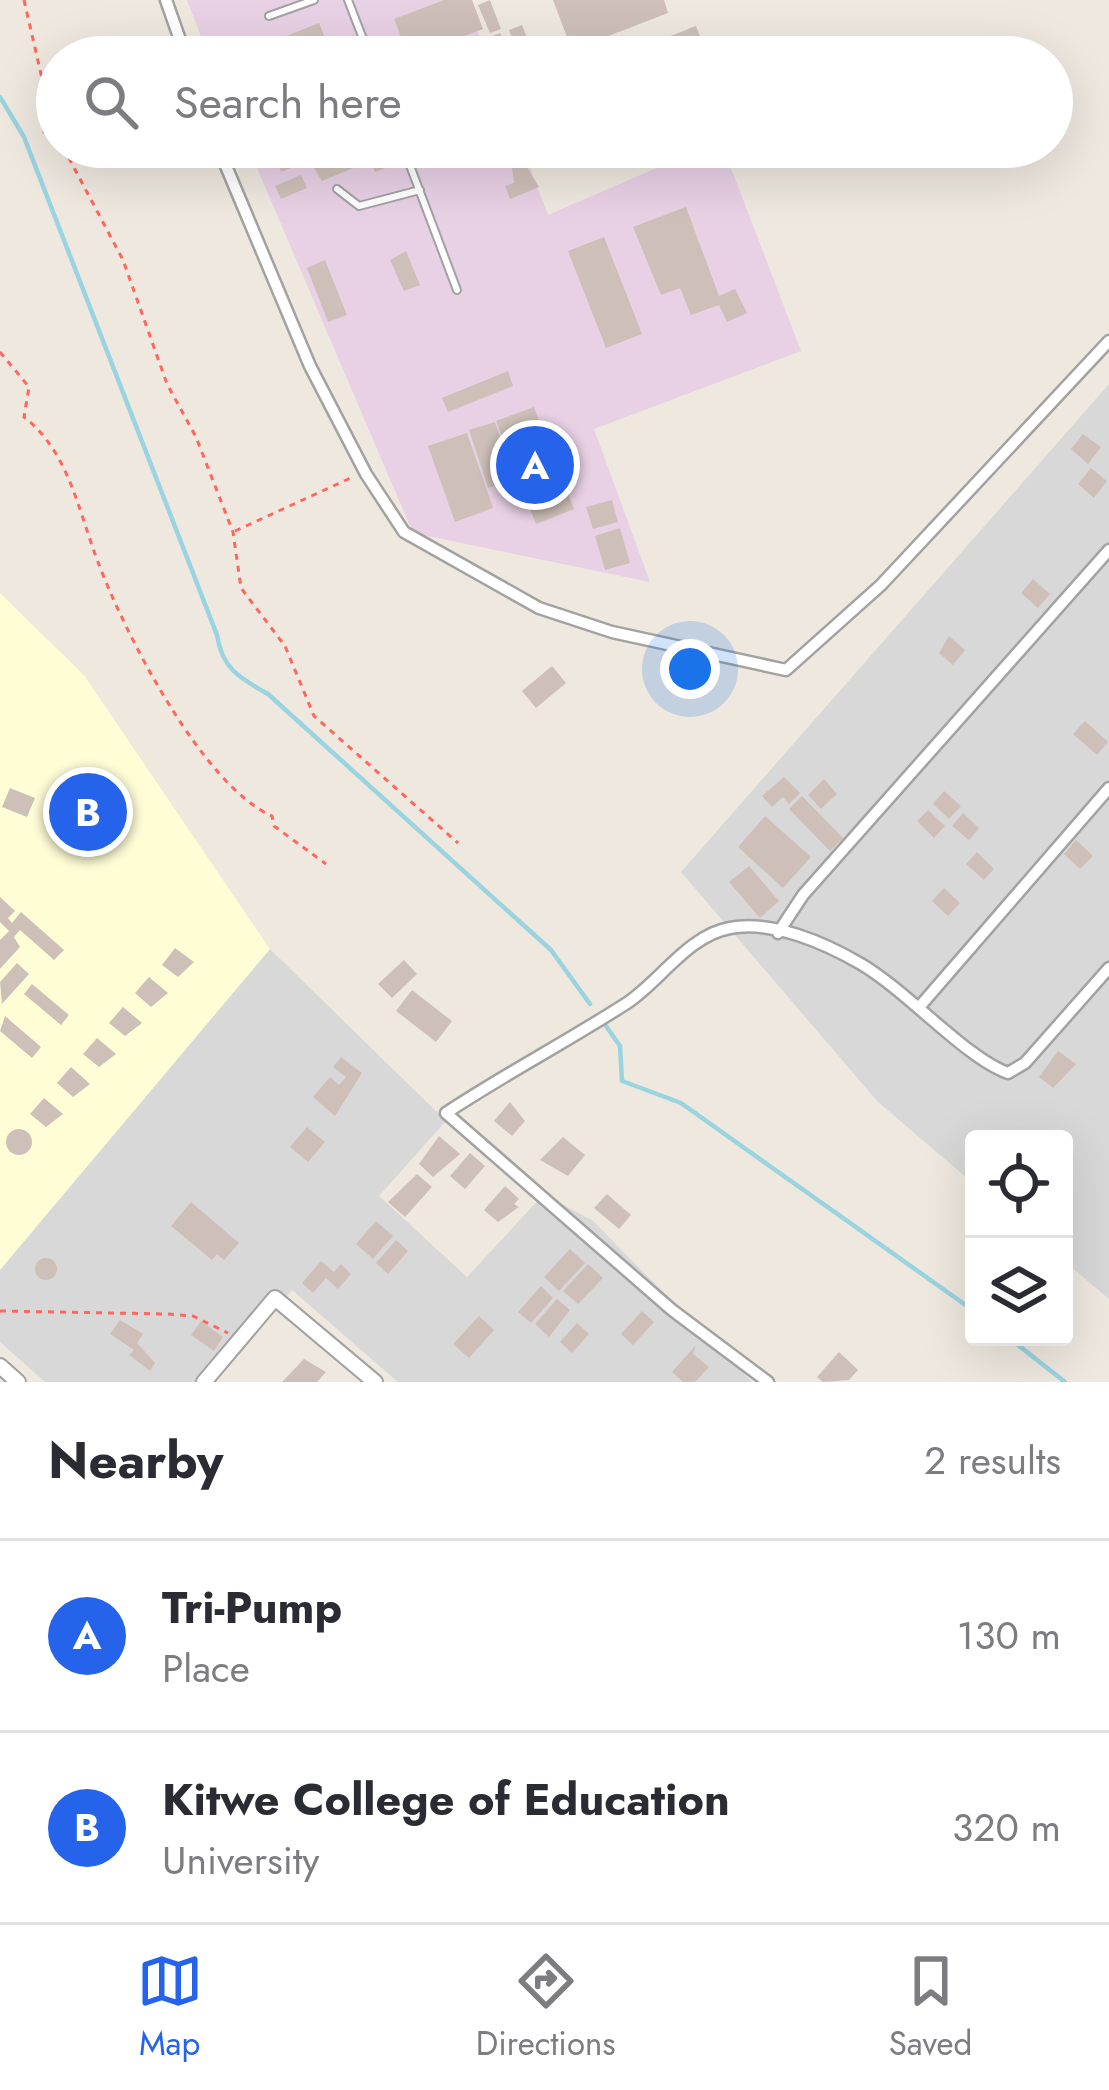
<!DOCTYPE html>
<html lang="en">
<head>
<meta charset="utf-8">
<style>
	body { margin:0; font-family:Jost,sans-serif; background:#f2f2f3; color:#2b2b33 }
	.controls { position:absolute; right:36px; bottom:36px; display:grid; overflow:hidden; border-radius:12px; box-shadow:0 12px 48px #0002 }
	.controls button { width:108px; height:108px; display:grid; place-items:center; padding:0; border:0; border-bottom:3px solid #e1e1e2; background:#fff; color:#2b2b33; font:60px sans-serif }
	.you { position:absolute; left:690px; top:669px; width:42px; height:42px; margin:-30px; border:9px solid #fff; border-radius:50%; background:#1a73e8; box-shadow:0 0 0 18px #1a73e833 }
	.badge { display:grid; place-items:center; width:78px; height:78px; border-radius:50%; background:#2563eb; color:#fff; font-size:39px; font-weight:700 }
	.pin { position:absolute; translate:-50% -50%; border:6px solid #fff; box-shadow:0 3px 12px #0006 }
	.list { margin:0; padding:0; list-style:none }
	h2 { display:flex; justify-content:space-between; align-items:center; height:156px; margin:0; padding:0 48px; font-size:51px }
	h2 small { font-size:39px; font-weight:400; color:#7c7c81 }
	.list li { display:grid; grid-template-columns:78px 1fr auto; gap:36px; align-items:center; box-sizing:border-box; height:192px; padding:0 48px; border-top:3px solid #e1e1e2 }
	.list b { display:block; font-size:45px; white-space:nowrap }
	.list p { margin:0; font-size:39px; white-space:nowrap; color:#7c7c81 }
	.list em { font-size:39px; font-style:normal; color:#7c7c81 }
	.icon { flex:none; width:66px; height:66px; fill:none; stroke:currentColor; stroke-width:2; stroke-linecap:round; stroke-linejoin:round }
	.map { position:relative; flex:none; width:1109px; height:1382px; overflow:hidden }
	.search { position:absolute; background:#fff; box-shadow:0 12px 48px #0002; left:36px; right:36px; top:36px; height:132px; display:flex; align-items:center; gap:30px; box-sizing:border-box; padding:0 42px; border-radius:66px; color:#7c7c81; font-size:45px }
	.sheet { height:540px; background:#fff }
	nav { display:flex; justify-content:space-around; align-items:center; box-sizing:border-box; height:168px; border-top:3px solid #e1e1e2; background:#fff; font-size:33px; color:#7c7c81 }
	nav a { display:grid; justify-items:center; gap:6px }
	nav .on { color:#2563eb }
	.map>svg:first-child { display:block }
	.residential { fill:#d9d8d8 }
	.industrial { fill:#e8d0e5 }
	.education { fill:#fffdd6 }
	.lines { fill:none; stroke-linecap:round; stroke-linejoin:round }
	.stream { stroke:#9ad4e0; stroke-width:4.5 }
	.building { fill:#cec0b8 }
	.service-casing { stroke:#a2a2a2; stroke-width:10 }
	.minor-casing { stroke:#a2a2a2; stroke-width:15 }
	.tertiary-casing { stroke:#a2a2a2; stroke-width:18 }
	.path { stroke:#ff665e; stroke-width:3; stroke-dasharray:6 6; stroke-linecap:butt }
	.service { stroke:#fff; stroke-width:6 }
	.minor { stroke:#fff; stroke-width:10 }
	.tertiary { stroke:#fff; stroke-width:14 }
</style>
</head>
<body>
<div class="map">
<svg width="1109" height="1382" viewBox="0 0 1109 1382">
	<rect width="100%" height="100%" fill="#eee8df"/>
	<!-- residential -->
	<path class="residential" d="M1109,384V1299L1064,1261V1139H974V1184L878,1102L681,872Z
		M0,593L84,675L270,949L446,1121L379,1196L467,1277L544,1194L593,1221L752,1382H398L292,1290L212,1382H45L0,1342Z"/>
	<!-- industrial -->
	<path class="industrial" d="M187,0H466L487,57H209Z
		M248,147H522L548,215L705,147H723L801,351L594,429L650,582L413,533Z"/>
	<!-- education -->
	<path class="education" d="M0,593L84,675L270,949L0,1270Z"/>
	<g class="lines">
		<!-- stream -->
		<path class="stream" d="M0,97L24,137L217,635C222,669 240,678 268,694L551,950L590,1004
			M606,1026L620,1046L622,1081L681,1103L974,1311
			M1008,1337L1065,1382"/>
	</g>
	<!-- building -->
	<path class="building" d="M444,0H472L483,29L409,57L394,19Z
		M490,0L501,29L490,33L478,5Z
		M553,0H664L668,13L572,50Z
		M319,23L333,57H234Z
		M522,25L535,57H519L509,30Z
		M696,26L708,57H612L608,47L630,38L635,50Z
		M500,33L505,43L465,57L462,48Z
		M271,147H291L298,165L281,172Z
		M332,147H379L388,167L375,172L370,161L322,181L307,157Z
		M599,147H646L606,163Z
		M523,161L539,187L510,199L505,186L514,183L512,167Z
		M301,175L307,188L281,199L275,186Z
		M686,207L719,296L735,289L747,313L727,322L719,305L691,315L680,288L661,295L633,227Z
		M604,237L642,334L606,348L568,251Z
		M406,251L420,285L404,291L390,260Z
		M325,260L347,315L328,322L307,268Z
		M508,371L513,386L448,412L442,398Z
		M534,407L574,509L536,524L496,421Z
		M495,422L514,479L488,488L469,430Z
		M467,433L493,508L455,522L428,446Z
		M1083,434L1101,447L1088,464L1071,449Z
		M1091,468L1107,481L1094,498L1078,484Z
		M612,500L618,522L593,529L586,507Z
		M620,528L630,563L605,570L595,536Z
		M1033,579L1050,594L1038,608L1021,593Z
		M949,636L965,650L953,665L939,653Z
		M552,666L566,683L536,708L522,691Z
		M1085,721L1108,742L1097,755L1073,734Z
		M784,777L800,793L789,804L783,797L772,807L762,796Z
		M824,779L837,794L821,809L808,795Z
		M10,788L35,798L27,817L2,807Z
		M944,791L961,806L949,819L933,804Z
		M802,796L843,838L830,851L789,809Z
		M928,810L945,826L934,838L917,821Z
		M963,813L979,828L969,840L952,826Z
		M765,816L811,857L783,888L738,847Z
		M1076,840L1093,856L1080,869L1064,854Z
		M977,852L994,869L984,880L966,864Z
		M749,866L779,901L760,918L729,882Z
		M944,888L960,903L948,916L932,901Z
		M0,897L15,911L8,918L12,923L21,912L64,950L54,960L20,930L14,937L20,947L0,969V940L9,931L0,922Z
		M175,948L194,962L178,977L162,965Z
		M404,960L417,974L392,998L378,984Z
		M17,963L29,974L2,1004L0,982Z
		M149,977L168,993L151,1007L135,993Z
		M32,984L69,1015L61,1025L24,994Z
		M412,990L452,1021L436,1042L396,1011Z
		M123,1007L142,1023L125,1036L109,1023Z
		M5,1016L41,1047L32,1058L0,1031Z
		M97,1038L116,1054L99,1067L83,1054Z
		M1058,1051L1076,1064L1053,1088L1039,1077Z
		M341,1057L362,1073L335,1116L313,1097L330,1077L339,1085L346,1077L333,1067Z
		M71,1067L90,1084L73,1097L57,1083Z
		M44,1098L63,1114L46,1127L30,1114Z
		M510,1102L525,1121L512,1136L494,1121Z
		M307,1127L325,1142L308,1162L290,1147Z
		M6 1142a13 13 0 1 1 26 0a13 13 0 1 1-26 0Z
		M439,1136L460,1154L433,1177L419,1164Z
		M563,1137L585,1155L568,1176L540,1160Z
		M470,1153L485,1166L465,1189L450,1176Z
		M417,1174L432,1187L405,1217L388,1202Z
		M505,1186L519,1199L514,1204L519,1207L498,1222L484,1210Z
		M607,1194L631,1215L619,1229L594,1208Z
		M191,1202L239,1243L224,1260L217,1254L212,1260L171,1226Z
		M376,1221L393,1236L373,1259L356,1244Z
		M396,1240L408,1251L388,1274L376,1263Z
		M570,1249L585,1263L559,1291L544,1277Z
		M35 1269a11 11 0 1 1 22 0a11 11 0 1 1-22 0Z
		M321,1261L334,1272L341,1264L351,1274L338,1289L326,1278L313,1293L302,1283Z
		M588,1264L603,1278L578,1304L563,1291Z
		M541,1286L553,1298L531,1323L518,1312Z
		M557,1299L570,1310L549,1337L535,1324Z
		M642,1311L654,1322L633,1345L621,1334Z
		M479,1316L494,1330L469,1358L453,1344Z
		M120,1320L143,1334L137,1343L155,1363L150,1371L129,1355L134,1350L110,1334Z
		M201,1321L223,1337L214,1351L191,1335Z
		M577,1323L589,1334L572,1353L560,1342Z
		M696,1345L693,1354L709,1367L695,1382H683L672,1372Z
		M839,1352L858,1370L849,1380L823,1382L817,1377Z
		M304,1359L326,1372L317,1382H282Z"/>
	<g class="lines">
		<!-- service casing -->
		<g class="service-casing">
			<path id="service" d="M348,0L370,57
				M269,16L314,0
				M403,147L457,290
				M337,189L359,206L420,190"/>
		</g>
		<!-- minor casing -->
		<g class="minor-casing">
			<path id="minor" d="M166,0L186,57
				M218,147L310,366L366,474L404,532L539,608L612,632L786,670L881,585L1109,341
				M778,933L803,895L1109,550
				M921,1005L1109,788
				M768,1382L672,1310L446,1113C505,1074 568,1041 627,1003C660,981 689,935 730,928C773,920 825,943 861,964C907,991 967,1059 1008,1073L1025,1063L1109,968"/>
		</g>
		<!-- tertiary casing -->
		<g class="tertiary-casing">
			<path id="tertiary" d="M0,1366L18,1382
				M204,1382L275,1298L375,1382"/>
		</g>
		<!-- path -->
		<path class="path" d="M24,0L46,96L44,132L57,141
			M63,147L123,260L167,384L196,437L233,532L241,588L285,646L314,716L458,843
			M0,352L29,387L24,417C69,452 78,510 98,562C125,634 203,786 272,816L274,826L326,864
			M235,531L355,476
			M0,1311L167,1314L193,1316L228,1333"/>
		<!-- service -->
		<use href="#service" class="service"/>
		<!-- minor -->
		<use href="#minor" class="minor"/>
		<!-- tertiary -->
		<use href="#tertiary" class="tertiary"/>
	</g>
</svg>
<div class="controls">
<button><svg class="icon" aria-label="locate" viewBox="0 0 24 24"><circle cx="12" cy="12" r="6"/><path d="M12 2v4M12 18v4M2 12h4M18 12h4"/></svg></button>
<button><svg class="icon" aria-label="layers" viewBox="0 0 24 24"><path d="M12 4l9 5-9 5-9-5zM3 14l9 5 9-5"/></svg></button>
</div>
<div class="you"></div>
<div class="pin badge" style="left:535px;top:465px">A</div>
<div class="pin badge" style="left:88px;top:812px">B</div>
<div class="search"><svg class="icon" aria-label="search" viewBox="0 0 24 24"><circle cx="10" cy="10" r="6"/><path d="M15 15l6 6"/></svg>Search here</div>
</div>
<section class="sheet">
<h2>Nearby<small>2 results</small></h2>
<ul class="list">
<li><span class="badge">A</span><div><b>Tri-Pump</b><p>Place</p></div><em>130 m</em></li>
<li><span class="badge">B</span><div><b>Kitwe College of Education</b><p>University</p></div><em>320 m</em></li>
</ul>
</section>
<nav>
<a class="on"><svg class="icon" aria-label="map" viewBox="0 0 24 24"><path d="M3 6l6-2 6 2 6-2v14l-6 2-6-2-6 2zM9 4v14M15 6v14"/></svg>Map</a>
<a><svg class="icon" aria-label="directions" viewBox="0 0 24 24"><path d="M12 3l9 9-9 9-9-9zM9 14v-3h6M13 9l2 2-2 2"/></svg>Directions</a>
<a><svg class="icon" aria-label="saved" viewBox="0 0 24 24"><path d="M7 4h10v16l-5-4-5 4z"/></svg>Saved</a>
</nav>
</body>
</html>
